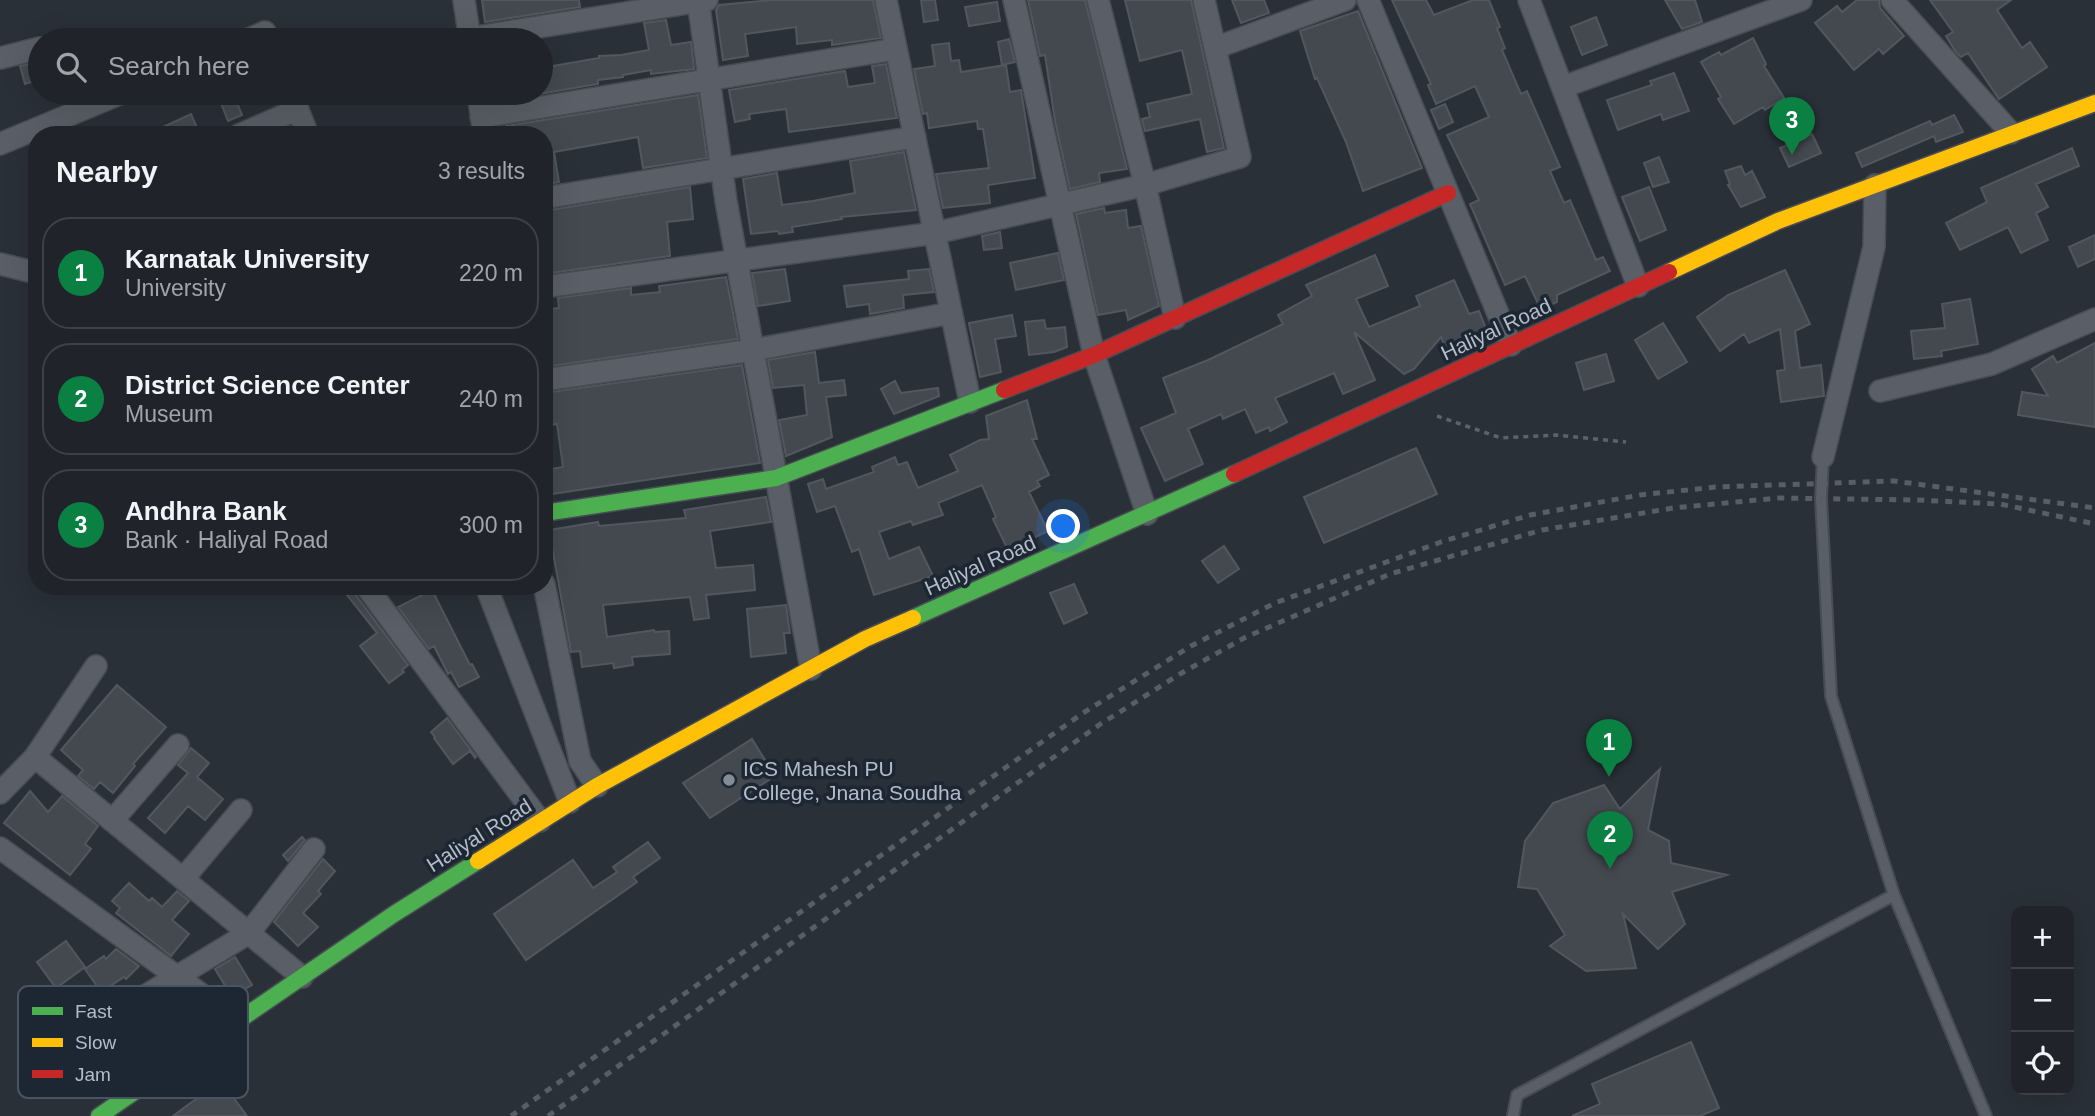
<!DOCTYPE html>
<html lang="en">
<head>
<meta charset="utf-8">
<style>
	body { margin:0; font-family:Helvetica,sans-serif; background:#282c32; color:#f1f3f6 }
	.controls { position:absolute; right:21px; bottom:21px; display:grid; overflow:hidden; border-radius:14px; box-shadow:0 7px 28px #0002 }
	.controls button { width:63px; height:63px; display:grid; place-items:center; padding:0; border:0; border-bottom:2px solid #3d4147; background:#20242a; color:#f1f3f6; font:35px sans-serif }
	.you { position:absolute; left:1064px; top:527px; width:24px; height:24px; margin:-18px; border:5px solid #fff; border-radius:50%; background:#1a73e8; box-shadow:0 0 0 10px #1a73e833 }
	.badge { display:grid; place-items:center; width:46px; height:46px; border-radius:50%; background:#0b8043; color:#fff; font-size:23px; font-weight:700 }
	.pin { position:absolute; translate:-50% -58px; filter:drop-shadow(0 2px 4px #0008) }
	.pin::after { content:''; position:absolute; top:37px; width:24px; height:21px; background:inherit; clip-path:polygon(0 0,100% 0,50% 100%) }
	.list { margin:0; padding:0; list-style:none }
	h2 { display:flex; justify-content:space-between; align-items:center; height:91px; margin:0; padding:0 28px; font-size:30px }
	h2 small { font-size:23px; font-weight:400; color:#a2a4a8 }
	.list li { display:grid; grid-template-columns:46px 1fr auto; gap:21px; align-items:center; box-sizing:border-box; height:112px; margin:0 14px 14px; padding:0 14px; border:2px solid #3d4147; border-radius:28px }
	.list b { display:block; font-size:26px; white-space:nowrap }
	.list p { margin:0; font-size:23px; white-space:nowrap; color:#a2a4a8 }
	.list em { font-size:23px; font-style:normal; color:#a2a4a8 }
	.icon { flex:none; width:38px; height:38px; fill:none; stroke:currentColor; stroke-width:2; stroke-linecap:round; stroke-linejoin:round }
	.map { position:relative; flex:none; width:2095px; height:1116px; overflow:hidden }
	.search { position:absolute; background:#20242a; box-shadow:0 7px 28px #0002; left:28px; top:28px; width:525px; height:77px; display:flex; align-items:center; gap:18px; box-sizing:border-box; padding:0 24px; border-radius:38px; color:#a2a4a8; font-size:26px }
	.panel { position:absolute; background:#20242a; box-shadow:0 7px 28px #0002; left:28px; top:126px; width:525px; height:469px; border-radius:28px }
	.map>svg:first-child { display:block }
	.building { fill:#444950; stroke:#52575f; stroke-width:2 }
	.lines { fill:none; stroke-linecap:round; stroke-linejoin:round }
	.lane-casing { stroke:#484c53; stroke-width:14 }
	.street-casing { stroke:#484c53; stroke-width:24 }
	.fast-casing { stroke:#484c53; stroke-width:19 }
	.slow-casing { stroke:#484c53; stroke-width:19 }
	.jam-casing { stroke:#484c53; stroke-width:19 }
	.path { stroke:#5d636a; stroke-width:3.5; stroke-dasharray:5 5; stroke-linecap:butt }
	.lane { stroke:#5a5e66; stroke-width:10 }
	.street { stroke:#5a5e66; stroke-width:21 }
	.fast { stroke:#4caf50; stroke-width:16 }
	.slow { stroke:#ffc107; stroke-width:16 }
	.jam { stroke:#c62828; stroke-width:16 }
	.rail { stroke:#595d64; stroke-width:5; stroke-dasharray:7 7; stroke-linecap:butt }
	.poi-dot { fill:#848b96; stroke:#1d2633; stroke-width:2.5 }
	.labels { text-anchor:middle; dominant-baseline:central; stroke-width:7; stroke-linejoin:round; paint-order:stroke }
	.street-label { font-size:21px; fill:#b4bcc9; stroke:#1d2633 }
	.poi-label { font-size:21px; fill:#b4bcc9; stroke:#1d2633; text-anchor:start }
	.key { fill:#1d2633; stroke:#4a5360; stroke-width:2 }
	.key-label { font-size:19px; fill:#b4bcc9 }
</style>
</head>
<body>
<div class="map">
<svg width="2095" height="1116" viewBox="0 0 2095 1116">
	<rect width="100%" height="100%" fill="#2a3038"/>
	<!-- building -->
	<path class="building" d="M482,0H579L580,7L485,22Z
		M772,0H873L881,38L832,45V40L797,44L796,27L745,34L748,56L723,60L716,10L719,5Z
		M921,0H935L938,20L924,22Z
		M1028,0H1085L1127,169L1099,173L1100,182L1070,189L1055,121L1045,55L1040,56Z
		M1125,0H1191L1224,148L1207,152L1200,119L1145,131L1142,119L1150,117L1147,104L1192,94L1182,50L1140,61Z
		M1232,0H1264L1269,13L1241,23Z
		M1392,0H1426L1434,15L1473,0H1489L1500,27L1497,28L1505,48L1502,50L1521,94L1527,91L1560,167L1550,171L1564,203L1570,200L1596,260L1603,257L1610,271L1557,295V302L1541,310L1525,276L1505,285L1470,204L1479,200L1447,135L1489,117L1475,86L1436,104L1428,85L1431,84Z
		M1665,0H1695L1702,22L1682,29Z
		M1857,0H1879L1880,8L1904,36L1883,54L1879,49L1854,70L1815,23L1837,6L1842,12Z
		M1930,0H2011L1997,10L2022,48L2030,42L2047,67L1999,99L1968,53L1961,57L1955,51L1946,36L1953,32Z
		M997,2L1000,21L969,26L965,7Z
		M1358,11L1422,168L1363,191L1346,142L1317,78L1315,79L1300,31Z
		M1596,17L1607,45L1582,55L1571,27Z
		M666,20L671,45L691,42L694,69L651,74V70L623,75V77L598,80V84L503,100L502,93H541V68L599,58V56L621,55L649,50L644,23Z
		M1753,38L1766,64L1764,66L1784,98L1765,110L1763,107L1734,124L1718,99L1721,97L1701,62L1719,52L1721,55Z
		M1009,39L1015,62L1002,65L998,42Z
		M949,43L951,61L959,60L961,72L1006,65L1010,92L1021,90L1035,178L988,185L990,203L943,208L936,174L989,168L983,129H978L977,121L929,128L927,113L923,114L914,69L935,66L932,45Z
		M39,62L40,79L25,84L20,66Z
		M886,64L897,118L789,132L786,109L749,114L750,119L735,122L729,90L845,71L848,87L875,83L872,66Z
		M1674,73L1689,111L1663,120L1661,114L1618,130L1607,100L1652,85L1650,81Z
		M217,93H233L242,115L228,121Z
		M698,95L707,158L643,168L638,137L554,152L559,182L544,185V135H506V126Z
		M1445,104L1453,122L1439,129L1431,110Z
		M191,114L200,135H146Z
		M1954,115L1963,132L1936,142L1934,136L1862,167L1856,153L1930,121L1932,125Z
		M1812,134L1821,153L1789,167L1780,148Z
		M2072,148L2079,166L2036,184L2048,207L2036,213L2048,240L2021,253L2008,227L1960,250L1946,223L1987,202L1981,188Z
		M904,152L916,210L841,217L842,219L792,227L793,232L779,234L778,231L751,234L743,179L777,173L782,205L813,201L855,193L850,161Z
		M1659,157L1669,182L1653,187L1644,163Z
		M1741,166L1745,175L1752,171L1765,197L1741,207L1728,185L1730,184L1725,171Z
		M690,187L693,219L667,222L670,256L544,274V211Z
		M1649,187L1666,230L1640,241L1622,197Z
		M1104,208L1105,213L1126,210L1128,228L1141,226L1159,306L1128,320L1126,310L1098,315L1076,214Z
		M1000,232L1002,248L984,250L982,236Z
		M2095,235V259L2078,267L2069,247Z
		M1058,253L1064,280L1016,290L1010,263Z
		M1375,255L1388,286L1356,299L1369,327L1420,306L1416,296L1454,280L1469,314L1479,311L1488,334L1446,350L1441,337L1414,369L1404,374L1354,332L1375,380L1343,394L1334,373L1275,398L1287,422L1270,431L1269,427L1256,433L1245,409L1223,419L1221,414L1188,429L1203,464L1165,481L1141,428L1176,413L1163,378L1208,360L1283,324L1278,315L1312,296L1306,285Z
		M785,269L790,301L758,306L752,273Z
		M929,269L934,292L903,295L904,308L870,314L869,304L847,307L844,286L909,279L908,271Z
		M1785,270L1810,324L1795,331L1800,368L1821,365L1824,396L1781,402L1777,371L1785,370L1780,329L1749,343L1744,334L1720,351L1697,317L1728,295Z
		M726,277L738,339L544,367V310L559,308L558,298L631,288V295L660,292L659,286Z
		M1970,299L1978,344L1941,351L1942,356L1914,359L1911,331L1945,328L1942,304Z
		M1012,315L1016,336L995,339L1001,372L980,377L969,323Z
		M1044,320L1046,329L1065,327L1067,347L1054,352L1029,355L1025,322Z
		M1663,323L1687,362L1658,379L1635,340Z
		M2095,343V427L2018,415L2022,392L2048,396L2032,369L2053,356L2057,363Z
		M815,352L819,383L844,380L846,395L826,397L832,437L786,456L779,420L807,415L804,385L773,388L768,360Z
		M1606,354L1614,381L1584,390L1576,363Z
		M742,365L760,463L545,495L544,470L563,467L557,424L544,426V393Z
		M895,381L901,393L938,388L939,396L894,414L881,389Z
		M1027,400L1037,439H1032L1049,475L1037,481L1040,486L1029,492L1048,531L1008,550L993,519L996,517L982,485L938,503L943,515L913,525L911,521L879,532L889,559L919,547L933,576L874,595L859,549L852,552L835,506L817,512L808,484L823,479L826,489L874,472L872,467L895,457L898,465L907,462L918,488L958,471L950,455L980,440L989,439L986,416Z
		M1416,448L1437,494L1324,543L1304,497Z
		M766,497L771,522L710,531L716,568L753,565L755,590L706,595L709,618L694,620L690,597L603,605L607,637L654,630L655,632L669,631L670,654L632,657L633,665L614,668L613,663L582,667L580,651L571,652L549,530L598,522L599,526L686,518L684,510Z
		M1224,546L1239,569L1218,583L1202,561Z
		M1074,584L1087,613L1064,624L1050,593Z
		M340,586H353L355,594L408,665L402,670L404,672L389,683L360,646L377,633Z
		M432,590L470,665L472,664L479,677L459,687L451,672L448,674L434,646L429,649L398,607Z
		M786,605L790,633H784L786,653L751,657L747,609Z
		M117,685L166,727L133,764L135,766L113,793L100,782L94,789L78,776L83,770L61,750Z
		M447,718L476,757L475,758L470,751L453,764L434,738L435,737L431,732Z
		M752,739L775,776L710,818L683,783Z
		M191,748L209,763L197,777L223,799L205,820L188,806L165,833L148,818L188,773L178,765Z
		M1660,769L1648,830L1669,841L1671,863L1727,875L1672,892L1685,924L1658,949L1623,914L1636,968L1586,971L1550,946L1565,935L1537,889L1518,887L1525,841L1553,803L1604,785L1620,809Z
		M30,791L48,812L62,796L98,826L85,844L91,849L70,875L4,823Z
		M302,837L305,840L288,861L283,855Z
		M648,842L660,858L633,877L637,882L526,960L494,914L573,860L593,888L617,872L613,867Z
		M323,859L335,871L318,891L321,894L303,913L318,927L298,946L274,922Z
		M129,883L149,901L152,898L162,907L177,891L189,901L172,920L189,934L171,956L116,913L120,908L112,901Z
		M66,941L85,967L56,988L37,962Z
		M116,949L139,966L126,979L124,977L101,992L85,969L104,956L106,959Z
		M235,957L252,985L232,997L215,969Z
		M1691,1042L1719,1108L1700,1116H1572L1600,1104L1592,1084Z
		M222,1082L247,1116H173L189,1104Z"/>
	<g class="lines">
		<!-- lane casing -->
		<g class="lane-casing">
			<path id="lane" d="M1823,457L1821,498L1831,696L1894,895L1986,1116
				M1513,1116L1517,1095L1894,895"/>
		</g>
		<!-- street casing -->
		<g class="street-casing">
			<path id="street" d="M464,0L470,40
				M698,0L726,201L811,669
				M886,0L970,402
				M1014,0L1094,355L1147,514
				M1098,0L1145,185L1175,318
				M1368,0L1511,345
				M1529,0L1638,286
				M1892,0L2011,133
				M470,38L707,0
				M247,40L265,32L269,40
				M1215,48L1345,0
				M0,58L40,48
				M1563,87L1801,0
				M291,93L308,135
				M478,93L484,135
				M481,117L896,49
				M239,135L298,109
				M0,144L122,93
				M544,198L915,137
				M0,264L37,273
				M544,287L935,233L1145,185L1240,157L1204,0
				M544,380L753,350L951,313
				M1880,391L1992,364L2095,319
				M1823,457L1874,247L1875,185
				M544,584L580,761L597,786
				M366,586L540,821
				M486,586L570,802
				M35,757L302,977
				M0,793L35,757L96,666
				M112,821L178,745
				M0,848L238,1021
				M183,879L241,810
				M102,1022L249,933L314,849"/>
		</g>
		<!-- fast casing -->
		<g class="fast-casing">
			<path id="fast" d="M544,513L776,478L1004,390
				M913,618L1234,474
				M99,1116L394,914L478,861"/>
		</g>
		<!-- slow casing -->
		<g class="slow-casing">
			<path id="slow" d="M1669,272L1778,221L2095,103
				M478,861L597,786L865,639L913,618"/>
		</g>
		<!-- jam casing -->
		<g class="jam-casing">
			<path id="jam" d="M1004,390L1094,355L1448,193
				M1234,474L1669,272"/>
		</g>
		<!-- path -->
		<path class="path" d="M1437,416L1501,438L1556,435L1626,442"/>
		<!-- lane -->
		<use href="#lane" class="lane"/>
		<!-- street -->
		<use href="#street" class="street"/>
		<!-- fast -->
		<use href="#fast" class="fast"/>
		<!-- slow -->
		<use href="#slow" class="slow"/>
		<!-- jam -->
		<use href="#jam" class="jam"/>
		<!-- rail -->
		<path class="rail" d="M511,1116L1083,713L1191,646L1275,603L1441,542L1530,515L1640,495L1715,487L1894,481L2095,508
			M548,1116L1099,725L1180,674L1244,638L1390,574L1542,530L1673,508L1778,498L1917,500L2000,504L2095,524"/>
	</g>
	<!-- markers -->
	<circle class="poi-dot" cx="729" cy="780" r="7"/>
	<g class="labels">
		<!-- street labels -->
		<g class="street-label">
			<text transform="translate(1496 329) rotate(-25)">Haliyal Road</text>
			<text transform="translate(980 565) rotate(-24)">Haliyal Road</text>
			<text transform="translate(479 835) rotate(-32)">Haliyal Road</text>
		</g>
		<!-- poi labels -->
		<g class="poi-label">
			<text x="743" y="768">ICS Mahesh PU<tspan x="743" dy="24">College, Jnana Soudha</tspan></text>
		</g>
	</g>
	<!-- legend -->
	<rect x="18" y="986" width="230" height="112" rx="10" class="key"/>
	<rect x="32" y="1007" width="31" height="8" fill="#4caf50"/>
	<rect x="32" y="1038" width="31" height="9" fill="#ffc107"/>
	<rect x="32" y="1070" width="31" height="8" fill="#c62828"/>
	<g class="key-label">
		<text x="75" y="1018">Fast</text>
		<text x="75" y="1049">Slow</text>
		<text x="75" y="1081">Jam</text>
	</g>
</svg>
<div class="controls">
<button>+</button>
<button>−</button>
<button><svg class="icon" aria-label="locate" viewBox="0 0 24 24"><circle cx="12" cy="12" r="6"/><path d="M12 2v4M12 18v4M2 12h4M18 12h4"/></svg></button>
</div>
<div class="you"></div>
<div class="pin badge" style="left:1609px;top:777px">1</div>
<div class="pin badge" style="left:1610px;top:869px">2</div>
<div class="pin badge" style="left:1792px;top:155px">3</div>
<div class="search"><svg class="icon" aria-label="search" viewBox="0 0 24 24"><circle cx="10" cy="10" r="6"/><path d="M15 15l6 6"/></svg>Search here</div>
<section class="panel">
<h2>Nearby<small>3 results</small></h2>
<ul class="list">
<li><span class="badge">1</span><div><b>Karnatak University</b><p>University</p></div><em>220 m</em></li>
<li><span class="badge">2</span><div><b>District Science Center</b><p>Museum</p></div><em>240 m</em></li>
<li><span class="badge">3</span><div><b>Andhra Bank</b><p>Bank · Haliyal Road</p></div><em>300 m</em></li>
</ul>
</section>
</div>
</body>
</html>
